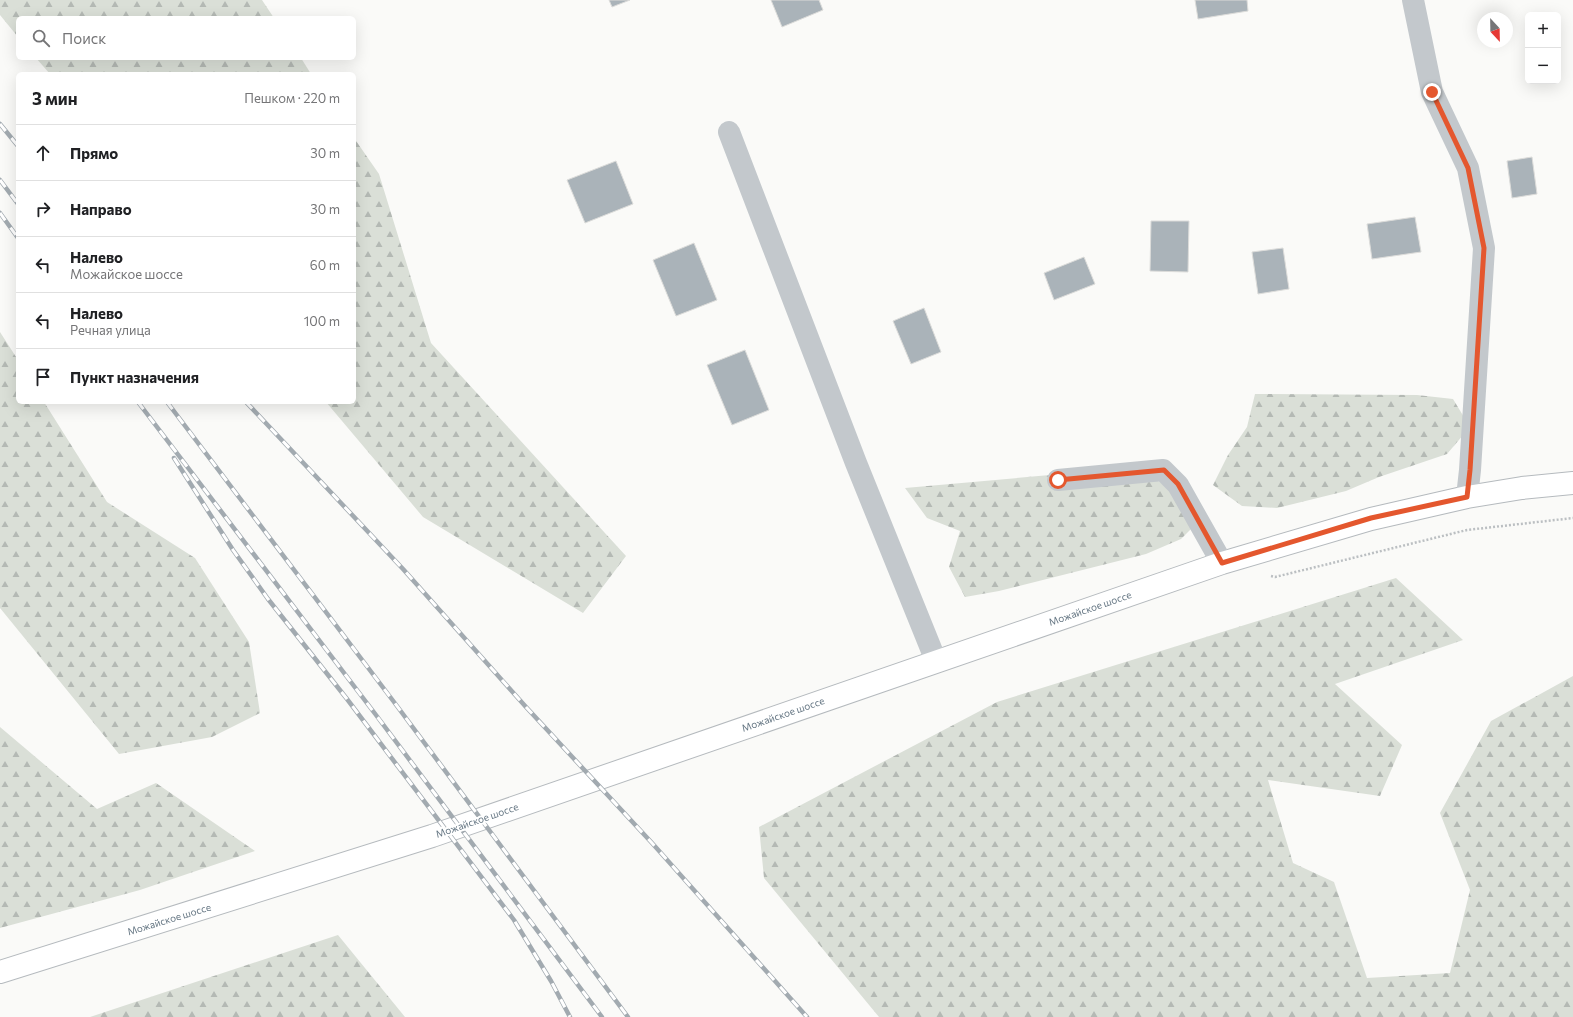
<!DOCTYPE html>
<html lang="ru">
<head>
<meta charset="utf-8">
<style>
	body { margin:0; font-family:Commissioner,sans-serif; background:#f6f6f6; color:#202124 }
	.controls { position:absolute; right:12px; top:12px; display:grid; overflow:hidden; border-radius:6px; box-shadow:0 4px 16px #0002 }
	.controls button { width:36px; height:36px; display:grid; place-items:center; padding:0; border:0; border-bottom:1px solid #e0e0e0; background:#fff; color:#202124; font:20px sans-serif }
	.compass { position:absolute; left:1477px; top:12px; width:36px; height:36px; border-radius:50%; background:#fff; box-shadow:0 4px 16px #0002; rotate:158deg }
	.stop { position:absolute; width:12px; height:12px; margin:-9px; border:3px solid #e4572e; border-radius:50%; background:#fff }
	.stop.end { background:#e4572e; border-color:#fff; box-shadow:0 1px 4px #0008 }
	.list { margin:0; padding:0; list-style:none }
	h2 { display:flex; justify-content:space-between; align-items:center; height:52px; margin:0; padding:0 16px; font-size:17px }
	h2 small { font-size:13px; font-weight:400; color:#757577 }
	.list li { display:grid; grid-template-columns:26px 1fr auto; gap:12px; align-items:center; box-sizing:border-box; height:56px; padding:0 16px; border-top:1px solid #e0e0e0 }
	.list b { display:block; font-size:15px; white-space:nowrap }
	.list p { margin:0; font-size:13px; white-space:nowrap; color:#757577 }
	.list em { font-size:13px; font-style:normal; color:#757577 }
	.icon { flex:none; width:22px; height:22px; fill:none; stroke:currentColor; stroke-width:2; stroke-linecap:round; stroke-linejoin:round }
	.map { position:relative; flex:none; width:1573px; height:1017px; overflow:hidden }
	.search { position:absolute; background:#fff; box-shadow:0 4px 16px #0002; left:16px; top:16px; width:340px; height:44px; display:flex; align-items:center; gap:10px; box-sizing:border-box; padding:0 14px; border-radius:6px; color:#757577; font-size:15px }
	.panel { position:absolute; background:#fff; box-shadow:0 4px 16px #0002; left:16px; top:72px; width:340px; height:332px; border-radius:6px }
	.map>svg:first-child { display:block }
	.forest { fill:url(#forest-firs) }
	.building { fill:#aab3b9; stroke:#dcdcda }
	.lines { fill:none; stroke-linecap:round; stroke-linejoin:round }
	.major-casing { stroke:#b5babe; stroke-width:24 }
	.path { stroke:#bbbfc2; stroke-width:2.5; stroke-dasharray:2 2; stroke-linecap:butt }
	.minor { stroke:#c3c8cc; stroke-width:22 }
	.major { stroke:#fff; stroke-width:22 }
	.rail-casing { stroke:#a2aab0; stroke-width:4.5 }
	.rail { stroke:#fff; stroke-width:3; stroke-dasharray:9; stroke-linecap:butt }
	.route { stroke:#e4572e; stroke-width:5 }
	.labels { text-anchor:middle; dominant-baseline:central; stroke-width:4; stroke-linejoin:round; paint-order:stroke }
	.street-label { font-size:10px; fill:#657683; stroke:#fff }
</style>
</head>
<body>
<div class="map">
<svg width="1573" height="1017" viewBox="0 0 1573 1017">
	<defs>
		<pattern id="forest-firs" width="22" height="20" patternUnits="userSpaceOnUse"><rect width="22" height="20" fill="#dadfd7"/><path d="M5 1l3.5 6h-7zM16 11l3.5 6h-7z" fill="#b4b9b4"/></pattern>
	</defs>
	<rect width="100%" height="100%" fill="#fafaf8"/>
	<!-- forest -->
	<path class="forest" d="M0,0H262L274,18H18V37L0,15Z
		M36,58H301L311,74H50Z
		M354,138L379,174L431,343L626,556L583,613L423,517L326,402H354Z
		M0,332L18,360V402H44L107,502L195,558L249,642L260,713L212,737L119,754L0,608Z
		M1255,394L1417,395L1453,399L1470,427L1447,454L1379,477L1346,491L1277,508L1242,506L1213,485L1228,455L1247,427Z
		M1140,467L1204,516L1181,539L1146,554L999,591L965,597L949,567L960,531L927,518L905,488Z
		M1396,578L1463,640L1335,684L1402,745L1380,796L1268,780L1293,863L1334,882L1367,978L1450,973L1470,890L1440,813L1491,721L1573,676V1017H879L764,878L759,827L997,702Z
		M0,727L97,809L156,783L255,851L140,890L0,928Z
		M338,935L405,1017H90Z"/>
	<!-- building -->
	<path class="building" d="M609,0H630L612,7Z
		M771,0H819L823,10L782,27Z
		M1195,0H1247L1248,11L1198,19Z
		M1532,157L1537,194L1512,198L1507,161Z
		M616,161L633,204L585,223L567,180Z
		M1415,217L1421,252L1372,259L1367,224Z
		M1151,221H1189L1188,272L1150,271Z
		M694,243L717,300L676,316L653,260Z
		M1283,248L1289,289L1258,294L1252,252Z
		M1084,257L1095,284L1054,300L1044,273Z
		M924,308L941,352L911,364L893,321Z
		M745,350L769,410L732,425L707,365Z"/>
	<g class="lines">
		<!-- major casing -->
		<g class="major-casing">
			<path id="major" d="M0,972L432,836L1222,563L1371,519L1467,497L1522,488L1573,483"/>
		</g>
		<!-- path -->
		<path class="path" d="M1271,576L1275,577L1467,530L1573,518"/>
		<!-- minor -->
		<path class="minor" d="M1413,0L1432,92L1468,168L1484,248L1470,470L1467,497
			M729,132L856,463L936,661
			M1058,480L1163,470L1178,485L1222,563"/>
		<!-- major -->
		<use href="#major" class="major"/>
		<!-- rail casing -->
		<g class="rail-casing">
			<path id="rail" d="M0,124L18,146
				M0,180L18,204
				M0,213L18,238
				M138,402L376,715L602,1017
				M167,402L394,702L628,1017
				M246,402L403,569L526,707L652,843L807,1017
				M174,458L233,550L268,599L347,699L514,920L551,981L570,1017"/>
		</g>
		<!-- rail -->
		<use href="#rail" class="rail"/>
	</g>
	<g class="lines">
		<!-- route -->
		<path class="route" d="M1058,480L1164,470L1178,484L1222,563L1371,518L1467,497L1470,470L1484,248L1468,168L1432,92"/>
	</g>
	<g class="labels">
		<!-- street labels -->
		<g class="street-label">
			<text transform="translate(1090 608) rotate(-19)">Можайское шоссе</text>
			<text transform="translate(783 714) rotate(-19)">Можайское шоссе</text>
			<text transform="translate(477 820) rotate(-19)">Можайское шоссе</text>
			<text transform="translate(169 919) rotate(-17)">Можайское шоссе</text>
		</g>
	</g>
</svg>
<div class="controls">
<button>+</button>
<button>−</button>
</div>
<svg class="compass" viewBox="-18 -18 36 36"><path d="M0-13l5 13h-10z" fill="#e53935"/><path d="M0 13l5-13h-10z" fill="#757577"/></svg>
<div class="stop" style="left:1058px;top:480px"></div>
<div class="stop end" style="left:1432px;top:92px"></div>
<div class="search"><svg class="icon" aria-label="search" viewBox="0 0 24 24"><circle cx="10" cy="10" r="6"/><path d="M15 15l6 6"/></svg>Поиск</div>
<section class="panel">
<h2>3 мин<small>Пешком · 220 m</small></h2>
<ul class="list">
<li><svg class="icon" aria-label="ahead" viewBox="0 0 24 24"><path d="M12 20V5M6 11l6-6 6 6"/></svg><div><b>Прямо</b></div><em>30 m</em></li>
<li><svg class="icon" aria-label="right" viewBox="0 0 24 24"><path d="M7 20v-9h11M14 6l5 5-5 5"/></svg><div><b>Направо</b></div><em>30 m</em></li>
<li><svg class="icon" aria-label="left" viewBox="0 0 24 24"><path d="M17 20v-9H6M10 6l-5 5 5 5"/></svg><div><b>Налево</b><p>Можайское шоссе</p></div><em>60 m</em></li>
<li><svg class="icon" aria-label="left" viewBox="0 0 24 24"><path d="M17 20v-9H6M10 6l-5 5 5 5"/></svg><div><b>Налево</b><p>Речная улица</p></div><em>100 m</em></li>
<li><svg class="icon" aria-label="arrive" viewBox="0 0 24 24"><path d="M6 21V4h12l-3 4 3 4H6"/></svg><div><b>Пункт назначения</b></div></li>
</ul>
</section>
</div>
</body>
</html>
